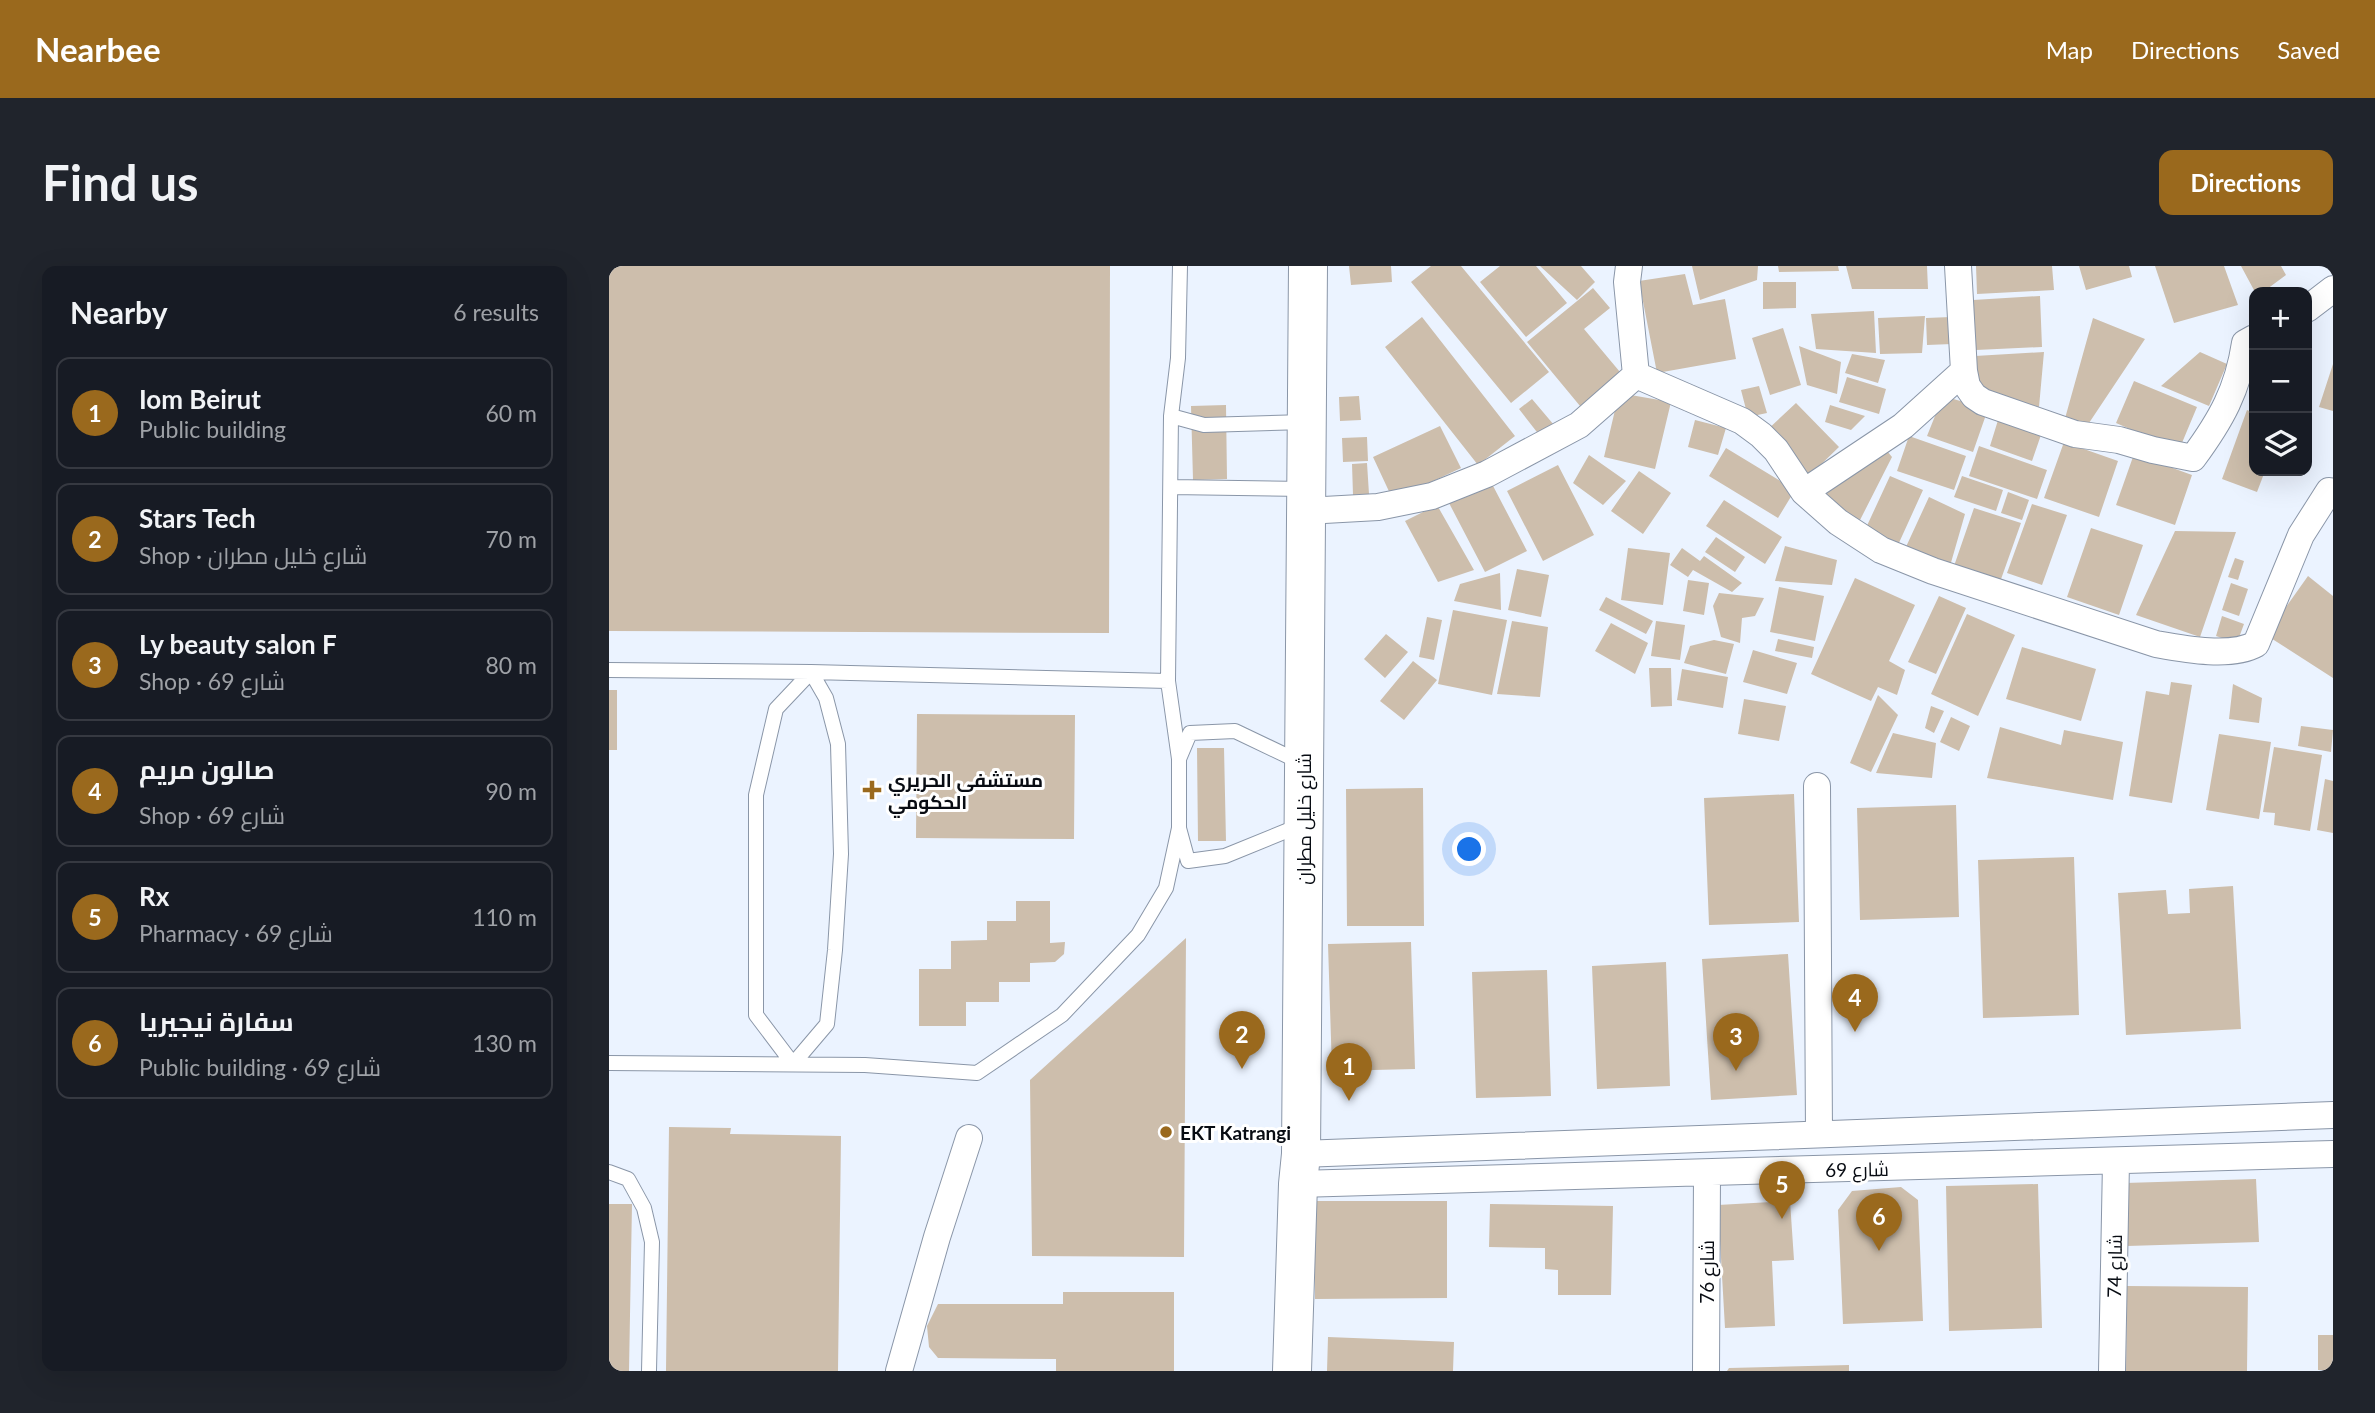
<!DOCTYPE html>
<html lang="en">
<head>
<meta charset="utf-8">
<style>
	body { margin:0; font-family:Lato,Cairo,sans-serif; background:#20242c; color:#f1f3f6 }
	.controls { position:absolute; right:21px; top:21px; display:grid; overflow:hidden; border-radius:14px; box-shadow:0 7px 28px #0002 }
	.controls button { width:63px; height:63px; display:grid; place-items:center; padding:0; border:0; border-bottom:2px solid #363941; background:#171b24; color:#f1f3f6; font:35px sans-serif }
	.you { position:absolute; left:861px; top:584px; width:24px; height:24px; margin:-18px; border:5px solid #fff; border-radius:50%; background:#1a73e8; box-shadow:0 0 0 10px #1a73e833 }
	.badge { display:grid; place-items:center; width:46px; height:46px; border-radius:50%; background:#9a691d; color:#fff; font-size:23px; font-weight:700 }
	.pin { position:absolute; translate:-50% -58px; filter:drop-shadow(0 2px 4px #0008) }
	.pin::after { content:''; position:absolute; top:37px; width:24px; height:21px; background:inherit; clip-path:polygon(0 0,100% 0,50% 100%) }
	.list { margin:0; padding:0; list-style:none }
	h2 { display:flex; justify-content:space-between; align-items:center; height:91px; margin:0; padding:0 28px; font-size:30px }
	h2 small { font-size:23px; font-weight:400; color:#9ea1a6 }
	.list li { display:grid; grid-template-columns:46px 1fr auto; gap:21px; align-items:center; box-sizing:border-box; height:112px; margin:0 14px 14px; padding:0 14px; border:2px solid #363941; border-radius:14px }
	.list b { display:block; font-size:26px; white-space:nowrap }
	.list p { margin:0; font-size:23px; white-space:nowrap; color:#9ea1a6 }
	.list em { font-size:23px; font-style:normal; color:#9ea1a6 }
	.icon { flex:none; width:38px; height:38px; fill:none; stroke:currentColor; stroke-width:2; stroke-linecap:round; stroke-linejoin:round }
	.map { position:relative; flex:none; width:1724px; height:1105px; overflow:hidden; border-radius:14px }
	header { display:flex; align-items:center; gap:42px; box-sizing:border-box; height:98px; padding:0 35px; background:#9a691d; color:#fff }
	header strong { font-size:33px }
	nav { display:flex; gap:38px; margin-inline-start:auto; font-size:24px }
	.intro { display:flex; align-items:center; justify-content:space-between; box-sizing:border-box; height:168px; padding:0 42px }
	h1 { margin:0; font-size:49px }
	.button { padding:18px 32px; border-radius:14px; background:#9a691d; color:#fff; font-size:24px; font-weight:700 }
	main { display:flex; gap:42px; padding:0 42px }
	aside { flex:1; background:#171b24; border-radius:14px; box-shadow:0 7px 28px #0002 }
	.map>svg:first-child { display:block }
	.building { fill:#cdbeac }
	.lines { fill:none; stroke-linecap:round; stroke-linejoin:round }
	.lane-casing { stroke:#8a96a8; stroke-width:16 }
	.street-casing { stroke:#8a96a8; stroke-width:28 }
	.secondary-casing { stroke:#8a96a8; stroke-width:40 }
	.lane { stroke:#fff; stroke-width:14 }
	.street { stroke:#fff; stroke-width:26 }
	.secondary { stroke:#fff; stroke-width:38 }
	.poi-dot { fill:#9a691d; stroke:#fff; stroke-width:2.5 }
	.labels { text-anchor:middle; dominant-baseline:central; stroke-width:6; stroke-linejoin:round; paint-order:stroke }
	.poi-label { font-size:19px; font-weight:bold; fill:#080c13; stroke:#fff; text-anchor:start }
	.street-label { font-size:19px; fill:#080c13; stroke:#fff }
</style>
</head>
<body>
<header>
<strong>Nearbee</strong>
<nav><a>Map</a><a>Directions</a><a>Saved</a></nav>
</header>
<div class="intro"><h1>Find us</h1><a class="button">Directions</a></div>
<main>
<aside>
<h2>Nearby<small>6 results</small></h2>
<ul class="list">
<li><span class="badge">1</span><div><b>Iom Beirut</b><p>Public building</p></div><em>60 m</em></li>
<li><span class="badge">2</span><div><b>Stars Tech</b><p>Shop · شارع خليل مطران</p></div><em>70 m</em></li>
<li><span class="badge">3</span><div><b>Ly beauty salon F</b><p>Shop · شارع 69</p></div><em>80 m</em></li>
<li><span class="badge">4</span><div><b>صالون مريم</b><p>Shop · شارع 69</p></div><em>90 m</em></li>
<li><span class="badge">5</span><div><b>Rx</b><p>Pharmacy · شارع 69</p></div><em>110 m</em></li>
<li><span class="badge">6</span><div><b>سفارة نيجيريا</b><p>Public building · شارع 69</p></div><em>130 m</em></li>
</ul>
</aside>
<div class="map">
<svg width="1724" height="1105" viewBox="0 0 1724 1105">
	<rect width="100%" height="100%" fill="#ebf3ff"/>
	<!-- building -->
	<path class="building" d="M0,0H501L500,367L0,365Z
		M740,0H782L783,16L742,19Z
		M822,0H852L940,106L902,137L802,16Z
		M891,0H927L958,37L917,71L871,16Z
		M931,0H972L986,16L968,34Z
		M1083,0H1149L1148,14L1091,34Z
		M1169,0H1229L1230,5L1170,6Z
		M1237,0H1318L1319,23H1243Z
		M1367,0H1443L1445,24L1368,28Z
		M1470,0H1520L1523,11L1477,24Z
		M1546,0H1615L1629,39L1565,57Z
		M1632,0H1672L1677,9L1654,26H1646Z
		M1076,8L1084,39L1116,33L1127,93L1048,107L1030,15Z
		M1154,16H1187V42L1154,43Z
		M984,22L1001,42L975,63L1016,112L976,146L918,76Z
		M1431,30L1433,81L1367,84L1364,34Z
		M1265,45L1267,87L1207,83L1202,48Z
		M1316,50L1313,87L1271,88L1269,52Z
		M813,51L906,170L869,199L776,81Z
		M1342,51L1343,78L1318,79L1317,52Z
		M1484,52L1536,73L1476,163L1455,156Z
		M1174,62L1192,119L1161,129L1143,72Z
		M1190,80L1232,96L1228,128L1198,119Z
		M1435,86L1430,141L1365,121L1366,90Z
		M1591,86L1618,98L1600,140L1552,120Z
		M1243,88L1276,94L1269,117L1236,107Z
		M1724,98V145L1710,141Z
		M1238,111L1277,123L1270,148L1230,136Z
		M1525,115L1588,141L1570,184L1507,157Z
		M1150,120L1158,147L1139,151L1132,124Z
		M1010,127L1062,136L1046,203L995,191Z
		M750,130L752,154L731,155L730,131Z
		M1334,130L1379,143L1364,186L1318,170Z
		M923,133L945,159L931,170L910,143Z
		M1187,137L1230,181L1200,210L1156,166Z
		M617,139L618,213L584,214L582,140Z
		M1221,139L1256,150L1242,164L1216,156Z
		M1638,144L1645,147V205H1656L1648,226L1613,213Z
		M1390,151L1433,166L1423,195L1381,180Z
		M1086,154L1117,162L1109,189L1079,181Z
		M831,160L852,202L784,234L764,191Z
		M1300,170L1357,190L1345,224L1288,205Z
		M758,171L759,195L734,196L733,172Z
		M1455,176L1509,195L1490,251L1435,232Z
		M1274,180L1283,191L1248,260L1210,234Z
		M1370,180L1438,204L1428,233L1360,210Z
		M1117,182L1186,224L1169,252L1100,210Z
		M1525,188L1583,209L1566,259L1507,239Z
		M980,189L1017,215L994,239L964,217Z
		M758,197L760,228L744,229L743,198Z
		M949,199L985,269L934,295L898,225Z
		M1030,205L1062,227L1034,268L1002,245Z
		M1281,210L1314,224L1289,279L1256,264Z
		M1353,210L1394,224L1387,245L1345,231Z
		M882,216L918,285L876,306L840,237Z
		M1399,226L1420,234L1413,254L1392,247Z
		M1320,231L1356,248L1341,300L1296,283Z
		M1115,234L1173,271L1156,298L1097,260Z
		M1423,238L1458,249L1433,319L1398,307Z
		M828,239L865,304L829,316L796,255Z
		M1365,242L1412,257L1391,316L1345,300Z
		M1482,262L1534,279L1510,349L1458,331Z
		M1566,265L1627,266L1591,371L1527,349Z
		M1107,271L1136,291L1126,306L1096,286Z
		M1176,280L1228,294L1223,319L1166,315Z
		M1019,282L1061,287L1054,339L1012,334Z
		M1073,282L1091,295L1095,290L1133,317L1123,326L1084,304L1079,311L1061,299Z
		M1626,292L1635,295L1629,314L1619,311Z
		M908,303L940,309L932,351L899,344Z
		M891,307L892,344L845,335L851,318Z
		M1699,310L1724,330V412L1657,369Z
		M1246,312L1306,339L1280,395L1296,404L1288,429L1269,421L1262,435L1202,408Z
		M1079,314L1100,317L1095,349L1074,345Z
		M1622,317L1639,323L1630,350L1613,344Z
		M1170,321L1215,330L1206,375L1161,366Z
		M1110,327L1155,332L1146,350L1133,352L1131,377L1112,371L1104,340Z
		M1330,330L1357,342L1327,408L1299,396Z
		M997,331L1044,355L1037,368L990,344Z
		M844,344L898,354L883,429L829,418Z
		M1358,348L1406,369L1369,450L1322,428Z
		M1613,350L1635,358L1628,377L1607,370Z
		M818,351L833,354L825,394L810,391Z
		M903,355L939,361L931,431L888,428Z
		M1047,355L1076,359L1071,394L1042,390Z
		M1002,357L1039,377L1026,408L986,385Z
		M777,368L799,386L776,412L755,393Z
		M1169,373L1205,381L1203,392L1166,385Z
		M1105,374L1125,378L1117,408L1075,397L1081,380Z
		M1413,381L1487,403L1472,455L1397,433Z
		M1144,384L1188,397L1178,428L1134,416Z
		M804,395L828,414L795,454L771,435Z
		M1040,402H1062L1063,440L1042,441Z
		M1073,403L1119,411L1114,442L1068,434Z
		M1562,416L1583,419L1563,537L1520,530L1537,425L1560,429Z
		M1624,418L1653,432L1650,457L1620,453Z
		M0,424H8V484H0Z
		M1269,429L1289,449L1262,506L1241,497Z
		M1135,433L1177,440L1170,475L1129,468Z
		M1322,440L1335,445L1325,467L1316,462Z
		M308,448L466,449L465,573L307,572Z
		M1342,451L1361,460L1350,485L1331,476Z
		M1692,460L1724,464L1722,486L1689,480Z
		M1391,461L1452,479L1455,464L1514,476L1504,534L1378,512Z
		M1284,467L1327,477L1323,512L1267,507Z
		M1610,468L1662,476L1650,553L1597,544Z
		M1665,481L1713,489L1701,565L1665,559L1666,547L1654,546Z
		M588,482H615L617,575H589Z
		M1716,513L1724,515V567L1708,564Z
		M814,522L815,660H738L737,523Z
		M1185,528L1190,656L1100,659L1095,532Z
		M1347,539L1350,651L1251,654L1248,542Z
		M1465,591L1470,749L1374,752L1369,594Z
		M1624,620L1632,763L1517,769L1509,627L1557,624L1559,648L1581,647L1580,623Z
		M407,635H441V677L456,676L455,688L446,696L421,697V716H390V736H357V760H310V703H342V675L378,674V655H407Z
		M577,672L575,991L423,990L421,814Z
		M802,676L806,803L723,805L719,678Z
		M1179,688L1188,829L1102,834L1093,693Z
		M1057,696L1061,820L988,823L983,700Z
		M938,704L942,830L867,832L863,706Z
		M60,861L122,862L121,868L232,870L229,1105H57Z
		M1647,913L1650,976L1518,980L1516,917Z
		M1429,918L1433,1062L1340,1065L1337,920Z
		M1292,921L1309,934L1314,1055L1234,1058L1229,944L1243,925Z
		M706,935H838V1032L706,1033Z
		M1181,935L1185,994L1163,995L1166,1060L1116,1062L1109,939Z
		M0,938H23L20,1105H0Z
		M881,938L1004,940L1002,1029H949V1004L936,1003V982L880,981Z
		M1518,1020L1639,1021L1638,1105H1517Z
		M454,1026H565V1105H447V1093L329,1092L320,1081L318,1060L329,1038H454Z
		M1709,1069H1724V1104H1709Z
		M719,1071L845,1076L844,1105H718Z
		M1240,1099V1105H1118L1120,1102Z"/>
	<g class="lines">
		<!-- lane casing -->
		<g class="lane-casing">
			<path id="lane" d="M571,0L569,92L562,150L595,159L696,156
				M562,221L696,223
				M0,404L202,406L559,415L562,150
				M202,406L217,432L229,478L232,588L226,684L218,758L184,798L147,749V529L167,443Z
				M559,415L570,493L581,467L626,465L691,496
				M570,493V562L579,595L616,590L692,559
				M0,797L256,799L368,807L453,749L529,669L557,622L570,562
				M0,906L19,913L35,942L43,976L40,1105"/>
		</g>
		<!-- street casing -->
		<g class="street-casing">
			<path id="street" d="M1349,0L1355,105L1358,120L1365,130L1374,136L1466,168L1510,174L1544,184L1584,192C1612,154 1629,124 1636,77L1645,72
				M1698,43L1724,23
				M1027,109L1133,155L1152,169L1167,184L1195,226L1229,256L1272,284L1324,305L1547,378C1575,383 1622,392 1647,378L1692,269L1720,225
				M1195,226L1294,160L1355,105
				M697,245L769,241L823,230L878,208L970,159L1027,109L1018,16L1020,0
				M1208,520L1210,868
				M692,888L1724,849
				M689,918L1724,888
				M290,1105L328,971L360,872
				M1097,1105L1098,907
				M1503,1105L1507,896"/>
		</g>
		<!-- secondary casing -->
		<g class="secondary-casing">
			<path id="secondary" d="M683,1105L689,918L692,888L699,0"/>
		</g>
		<!-- lane -->
		<use href="#lane" class="lane"/>
		<!-- street -->
		<use href="#street" class="street"/>
		<!-- secondary -->
		<use href="#secondary" class="secondary"/>
	</g>
	<!-- markers -->
	<g class="poi-dot">
		<path d="M259.5 513.5h7v7h7v7h-7v7h-7v-7h-7v-7h7z"/>
		<circle cx="557" cy="866" r="7"/>
	</g>
	<g class="labels">
		<!-- poi labels -->
		<g class="poi-label">
			<text x="279" y="513">مستشفى الحريري<tspan x="279" dy="22">الحكومي</tspan></text>
			<text x="571" y="866">EKT Katrangi</text>
		</g>
		<!-- street labels -->
		<g class="street-label">
			<text transform="translate(694 553) rotate(-90)">شارع خليل مطران</text>
			<text transform="translate(1248 903) rotate(-1)">شارع 69</text>
			<text transform="translate(1505 1000) rotate(-89)">شارع 74</text>
			<text transform="translate(1097 1006) rotate(-90)">شارع 76</text>
		</g>
	</g>
</svg>
<div class="controls">
<button>+</button>
<button>−</button>
<button><svg class="icon" aria-label="layers" viewBox="0 0 24 24"><path d="M12 4l9 5-9 5-9-5zM3 14l9 5 9-5"/></svg></button>
</div>
<div class="you"></div>
<div class="pin badge" style="left:740px;top:835px">1</div>
<div class="pin badge" style="left:633px;top:803px">2</div>
<div class="pin badge" style="left:1127px;top:805px">3</div>
<div class="pin badge" style="left:1246px;top:766px">4</div>
<div class="pin badge" style="left:1173px;top:953px">5</div>
<div class="pin badge" style="left:1270px;top:985px">6</div>
</div>
</main>
</body>
</html>
